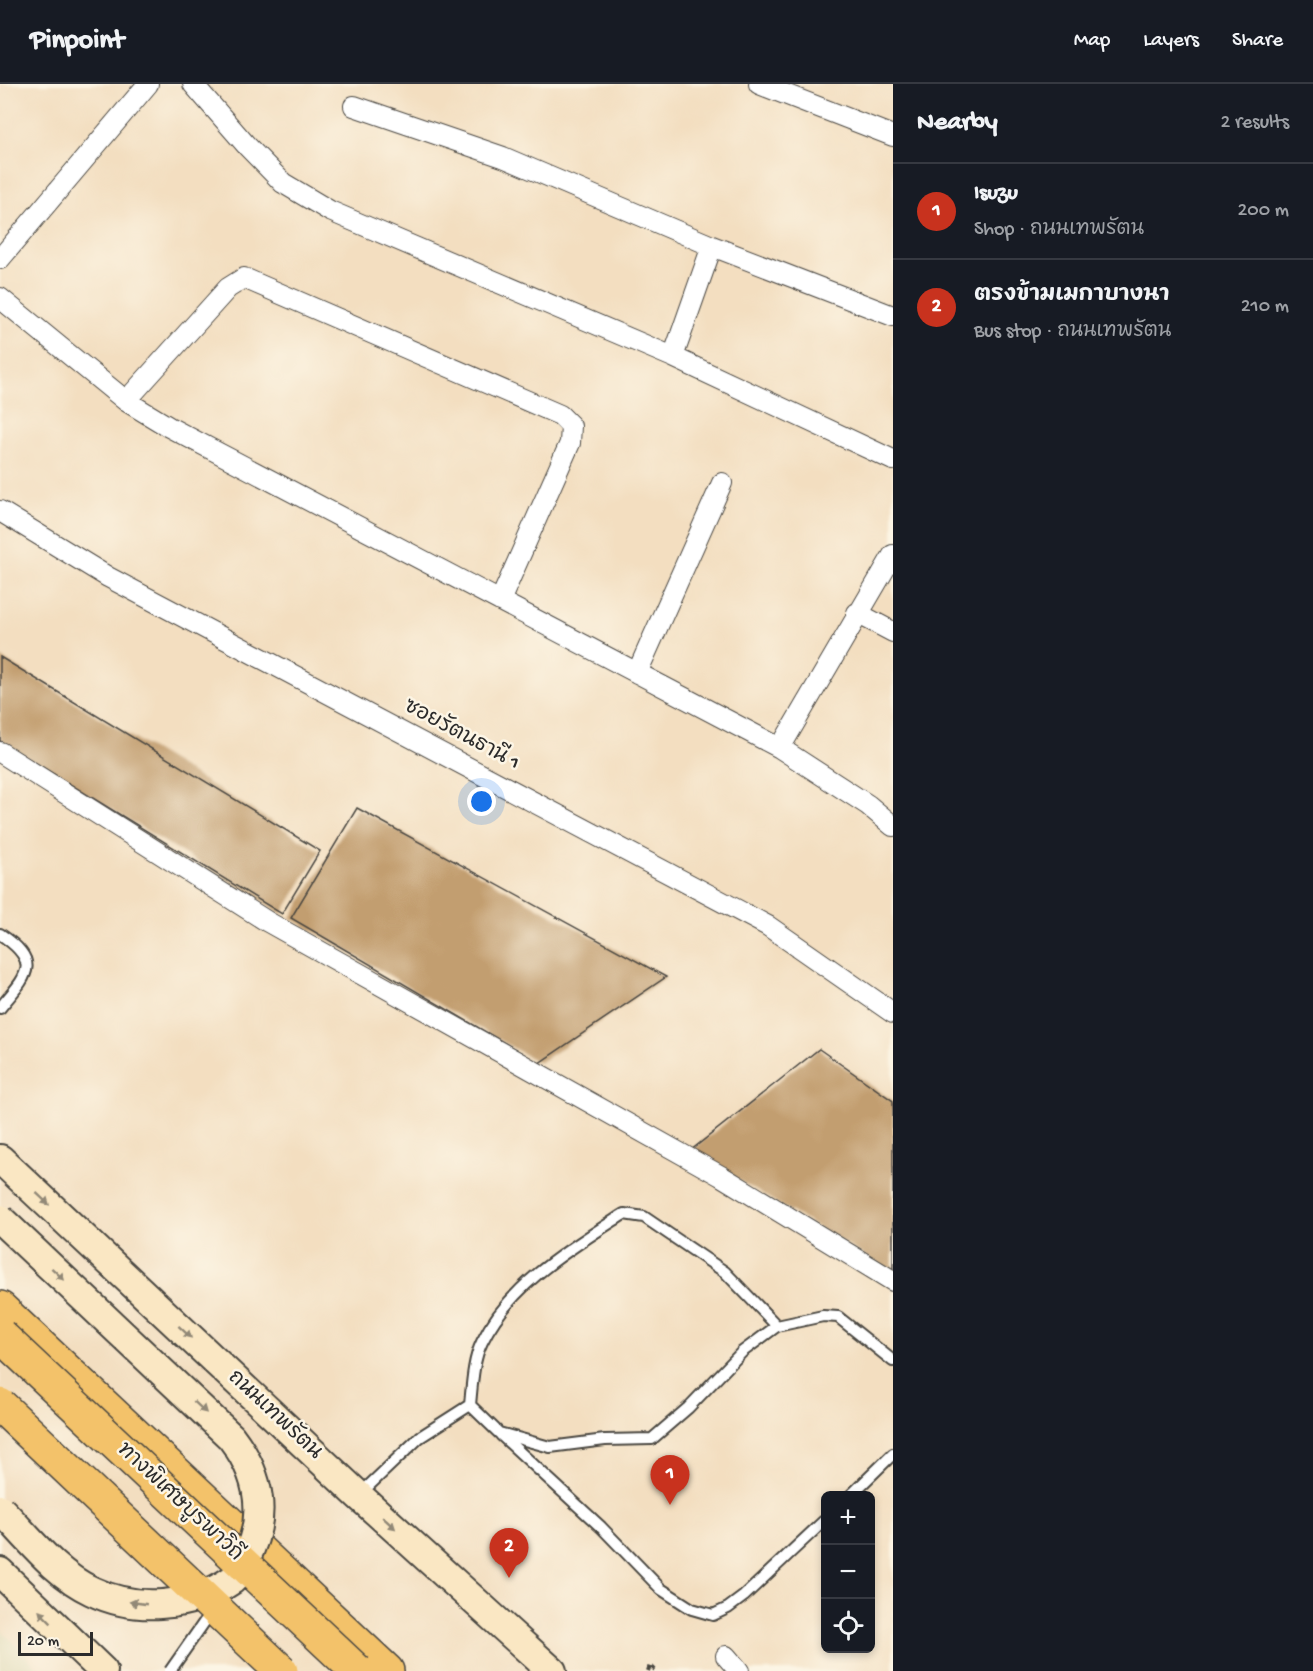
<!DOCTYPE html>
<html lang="en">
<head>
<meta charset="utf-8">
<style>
	body { margin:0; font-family:"Gochi Hand","Playpen Sans Thai",sans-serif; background:#242831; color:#f1f3f6 }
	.controls { position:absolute; right:18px; bottom:18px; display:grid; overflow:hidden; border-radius:9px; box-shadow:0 3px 9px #0003 }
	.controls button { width:54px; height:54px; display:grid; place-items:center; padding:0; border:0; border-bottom:2px solid #363941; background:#171b24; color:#f1f3f6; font:30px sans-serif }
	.scale { position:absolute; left:18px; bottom:15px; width:75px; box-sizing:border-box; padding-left:6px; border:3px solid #2b2b2b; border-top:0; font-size:16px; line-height:21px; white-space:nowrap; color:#2b2b2b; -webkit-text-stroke:4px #fcf5e5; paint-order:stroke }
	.you { position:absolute; left:482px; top:718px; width:21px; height:21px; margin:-15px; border:4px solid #fff; border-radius:50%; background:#1a73e8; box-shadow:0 0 0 9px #1a73e833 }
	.badge { display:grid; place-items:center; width:39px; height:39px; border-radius:50%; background:#c8321e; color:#fff; font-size:20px; font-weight:700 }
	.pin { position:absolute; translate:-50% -50px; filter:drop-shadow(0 2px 3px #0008) }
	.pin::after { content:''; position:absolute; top:32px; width:21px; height:18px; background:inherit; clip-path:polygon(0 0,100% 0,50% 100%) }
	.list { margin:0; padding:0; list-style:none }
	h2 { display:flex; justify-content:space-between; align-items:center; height:78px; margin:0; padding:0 24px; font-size:26px }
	h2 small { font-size:20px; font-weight:400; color:#9ea1a6 }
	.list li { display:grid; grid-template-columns:39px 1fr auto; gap:18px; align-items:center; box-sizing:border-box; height:96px; padding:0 24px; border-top:2px solid #363941 }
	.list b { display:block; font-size:22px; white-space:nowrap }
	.list p { margin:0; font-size:20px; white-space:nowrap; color:#9ea1a6 }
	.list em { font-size:20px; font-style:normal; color:#9ea1a6 }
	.icon { flex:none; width:33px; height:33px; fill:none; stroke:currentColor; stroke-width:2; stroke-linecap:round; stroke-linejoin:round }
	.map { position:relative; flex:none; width:893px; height:1587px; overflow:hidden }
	header { display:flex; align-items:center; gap:36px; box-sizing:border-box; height:84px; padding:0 30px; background:#171b24; border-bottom:2px solid #363941 }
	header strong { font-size:28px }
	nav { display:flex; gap:33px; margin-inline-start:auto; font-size:21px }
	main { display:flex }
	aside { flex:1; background:#171b24 }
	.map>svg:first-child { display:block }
	.built { fill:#e1dcba }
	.building { fill:#c29e70 }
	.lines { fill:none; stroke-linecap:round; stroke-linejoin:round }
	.lane-casing { stroke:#494641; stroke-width:14 }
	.street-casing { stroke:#494641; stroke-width:22 }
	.secondary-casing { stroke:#494641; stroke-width:32 }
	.highway-casing { stroke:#494641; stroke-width:36 }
	.path { stroke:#494641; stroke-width:4; stroke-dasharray:4.5 4.5; stroke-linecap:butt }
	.lane { stroke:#fff; stroke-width:10 }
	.street { stroke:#fff; stroke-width:20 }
	.secondary { stroke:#fae7c3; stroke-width:28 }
	.highway { stroke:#f3c26a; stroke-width:33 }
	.lane-bridge-casing { stroke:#494641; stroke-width:14; stroke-linecap:butt }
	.secondary-bridge-casing { stroke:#494641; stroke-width:32; stroke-linecap:butt }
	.highway-bridge-casing { stroke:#494641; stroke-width:36; stroke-linecap:butt }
	.lane-bridge { stroke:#fff; stroke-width:10 }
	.secondary-bridge { stroke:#fae7c3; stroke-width:28 }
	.highway-bridge { stroke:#f3c26a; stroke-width:33 }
	.oneway { fill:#928977 }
	.labels { text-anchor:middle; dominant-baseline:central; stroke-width:5; stroke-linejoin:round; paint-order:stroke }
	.street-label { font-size:21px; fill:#2b2b2b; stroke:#fcf5e5 }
</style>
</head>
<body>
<header>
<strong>Pinpoint</strong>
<nav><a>Map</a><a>Layers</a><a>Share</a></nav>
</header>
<main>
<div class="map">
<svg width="893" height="1587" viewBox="0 0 893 1587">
	<rect width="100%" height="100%" fill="#fcf5e5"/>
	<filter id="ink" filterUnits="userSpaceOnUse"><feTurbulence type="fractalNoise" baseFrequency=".0167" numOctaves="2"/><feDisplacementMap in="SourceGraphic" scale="12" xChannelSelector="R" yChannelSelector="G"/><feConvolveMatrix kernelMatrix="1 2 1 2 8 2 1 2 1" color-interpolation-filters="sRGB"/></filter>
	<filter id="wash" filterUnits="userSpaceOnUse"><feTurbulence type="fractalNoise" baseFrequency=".008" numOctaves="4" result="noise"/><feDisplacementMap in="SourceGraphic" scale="24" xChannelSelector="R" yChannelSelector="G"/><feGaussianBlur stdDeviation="1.35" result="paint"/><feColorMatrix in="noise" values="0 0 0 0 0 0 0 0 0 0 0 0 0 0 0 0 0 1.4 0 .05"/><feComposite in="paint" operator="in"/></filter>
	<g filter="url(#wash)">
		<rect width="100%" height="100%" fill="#f3dec0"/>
		<!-- built -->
		<path class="built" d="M0,1545L41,1587H0Z"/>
		<g id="blocks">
			<!-- building -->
			<path class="building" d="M0,573L320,767L282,830L0,657Z
				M357,724L666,893L539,979L291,834Z
				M819,965L893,1017V1189L690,1067Z"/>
		</g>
	</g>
	<g filter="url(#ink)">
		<use href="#blocks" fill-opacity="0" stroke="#494641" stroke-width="1.5"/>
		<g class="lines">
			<!-- lane casing -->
			<g class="lane-casing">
				<path id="lane" d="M0,850C43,879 27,891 0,924
					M470,1321C472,1301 473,1276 482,1258C510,1200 571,1164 624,1130L644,1133L725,1188L777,1242
					M501,1351L601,1443L661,1505L692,1525L713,1531L728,1524L744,1512L826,1435
					M359,1411L420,1353L470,1321L499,1349L550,1363L605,1356L652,1355L688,1324L742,1268L777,1242L823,1232L838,1233L893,1277
					M850,1412L893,1370"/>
			</g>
			<!-- street casing -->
			<g class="street-casing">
				<path id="street" d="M193,0L247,62L283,99L330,127L673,273L893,376
					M759,0L893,52
					M354,22L503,73L712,162L893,232
					M0,175L148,0
					M0,214L126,317L169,343L780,664L868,721L893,742
					M673,273L712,162
					M126,317L228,204L244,194L560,331L571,342L570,359L500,517
					M0,427L108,493L768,842L893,929
					M857,529L893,548
					M637,589L722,399
					M780,664L893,471
					M0,668L268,838L721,1092L893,1197
					M726,1572L739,1587"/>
			</g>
			<!-- secondary casing -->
			<g class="secondary-casing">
				<path id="secondary" d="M0,1075L358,1411L552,1587
					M0,1488L103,1587"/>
			</g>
			<!-- highway casing -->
			<g class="highway-casing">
				<path id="highway" d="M0,1224L387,1587"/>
			</g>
			<!-- path -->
			<path class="path" d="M648,1587L650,1581L656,1587"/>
			<!-- lane -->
			<use href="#lane" class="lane"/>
			<!-- street -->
			<use href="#street" class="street"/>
			<!-- secondary -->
			<use href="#secondary" class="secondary"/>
			<!-- highway -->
			<use href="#highway" class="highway"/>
			<!-- lane-bridge casing -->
			<g class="lane-bridge-casing">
				<path id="lane-bridge" d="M170,1587L212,1527"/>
			</g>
			<!-- secondary-bridge casing -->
			<g class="secondary-bridge-casing">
				<path id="secondary-bridge" d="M0,1135L231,1353C260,1391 269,1433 244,1477C240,1483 237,1492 232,1496C191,1524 136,1528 92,1507C55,1490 28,1453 0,1425"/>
			</g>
			<!-- highway-bridge casing -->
			<g class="highway-bridge-casing">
				<path id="highway-bridge" d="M0,1251L357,1587
					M0,1321L281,1587"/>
			</g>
			<!-- lane-bridge -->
			<use href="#lane-bridge" class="lane-bridge"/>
			<!-- secondary-bridge -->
			<use href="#secondary-bridge" class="secondary-bridge"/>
			<!-- highway-bridge -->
			<use href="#highway-bridge" class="highway-bridge"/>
		</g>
		<!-- one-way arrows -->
		<defs><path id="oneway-solid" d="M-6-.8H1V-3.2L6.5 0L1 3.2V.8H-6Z" transform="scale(1.5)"/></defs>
		<g class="oneway">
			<use href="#oneway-solid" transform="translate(43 1115) rotate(43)"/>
			<use href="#oneway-solid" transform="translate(58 1190) rotate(43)"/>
			<use href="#oneway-solid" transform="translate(185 1248) rotate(43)"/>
			<use href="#oneway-solid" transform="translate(200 1323) rotate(43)"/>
			<use href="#oneway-solid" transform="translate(389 1439) rotate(42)"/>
			<use href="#oneway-solid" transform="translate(138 1519) rotate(-172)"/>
			<use href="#oneway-solid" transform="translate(45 1533) rotate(-135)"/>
		</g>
	</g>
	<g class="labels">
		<!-- street labels -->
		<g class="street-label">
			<text transform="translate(461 652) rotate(28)">ซอยรัตนธานี 1</text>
			<text transform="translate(274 1332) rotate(43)">ถนนเทพรัตน</text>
			<text transform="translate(179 1419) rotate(43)">ทางพิเศษบูรพาวิถี</text>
		</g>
	</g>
</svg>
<div class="controls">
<button>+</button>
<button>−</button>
<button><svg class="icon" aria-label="locate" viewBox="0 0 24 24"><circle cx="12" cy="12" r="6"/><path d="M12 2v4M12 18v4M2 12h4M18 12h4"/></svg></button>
</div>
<div class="scale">20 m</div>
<div class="you"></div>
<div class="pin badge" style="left:670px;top:1421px">1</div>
<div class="pin badge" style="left:509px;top:1494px">2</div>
</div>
<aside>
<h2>Nearby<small>2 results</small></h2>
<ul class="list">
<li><span class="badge">1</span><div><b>Isuzu</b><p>Shop · ถนนเทพรัตน</p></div><em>200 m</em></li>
<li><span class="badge">2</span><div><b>ตรงข้ามเมกาบางนา</b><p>Bus stop · ถนนเทพรัตน</p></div><em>210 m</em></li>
</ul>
</aside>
</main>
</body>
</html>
